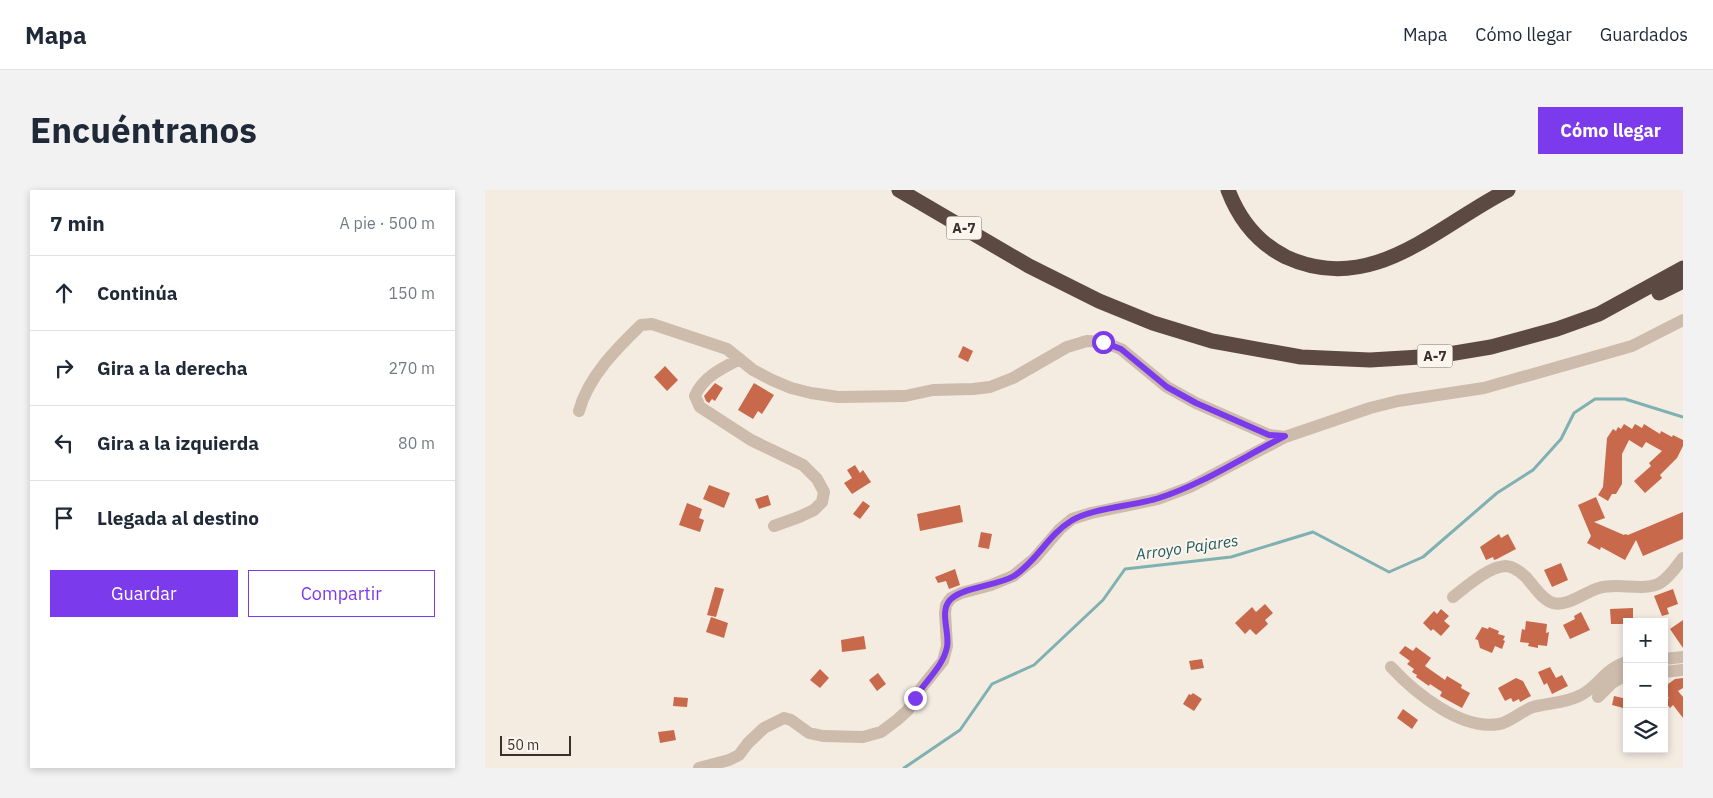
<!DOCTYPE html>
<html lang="es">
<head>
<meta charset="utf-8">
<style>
	body { margin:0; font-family:"IBM Plex Sans",sans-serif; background:#f2f2f3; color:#1f2937 }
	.controls { position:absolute; right:15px; bottom:15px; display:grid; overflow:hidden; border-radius:0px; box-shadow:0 2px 8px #0003 }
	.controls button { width:45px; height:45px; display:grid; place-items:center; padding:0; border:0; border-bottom:1px solid #e0e1e3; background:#fff; color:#1f2937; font:25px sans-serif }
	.scale { position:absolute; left:15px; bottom:12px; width:71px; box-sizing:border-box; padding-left:5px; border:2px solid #3b302b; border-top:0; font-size:14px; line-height:18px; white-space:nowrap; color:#3b302b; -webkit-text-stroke:4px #fbf5ee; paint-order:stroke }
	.stop { position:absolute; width:15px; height:15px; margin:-11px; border:4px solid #7c3aed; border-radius:50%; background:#fff }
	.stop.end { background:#7c3aed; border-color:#fff; box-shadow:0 1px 5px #0008 }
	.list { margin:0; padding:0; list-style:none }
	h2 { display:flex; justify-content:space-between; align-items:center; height:65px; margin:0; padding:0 20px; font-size:21px }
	h2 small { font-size:16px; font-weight:400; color:#747a83 }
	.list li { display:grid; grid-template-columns:32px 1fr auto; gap:15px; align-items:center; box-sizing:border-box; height:75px; padding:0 20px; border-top:1px solid #e0e1e3 }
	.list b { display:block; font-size:19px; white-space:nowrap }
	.list em { font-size:16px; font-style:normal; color:#747a83 }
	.actions { display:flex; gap:10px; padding:15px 20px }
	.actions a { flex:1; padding:11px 0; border:1px solid #7c3aed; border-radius:0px; text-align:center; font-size:18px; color:#7c3aed }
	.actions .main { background:#7c3aed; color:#fff }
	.icon { flex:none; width:28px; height:28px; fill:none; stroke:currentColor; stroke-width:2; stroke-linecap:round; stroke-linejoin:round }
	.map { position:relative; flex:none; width:1198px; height:578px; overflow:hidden; border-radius:0px }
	header { display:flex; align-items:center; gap:30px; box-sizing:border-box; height:70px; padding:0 25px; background:#fff; border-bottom:1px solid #e0e1e3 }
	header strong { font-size:24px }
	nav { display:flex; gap:28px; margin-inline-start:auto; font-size:18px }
	.intro { display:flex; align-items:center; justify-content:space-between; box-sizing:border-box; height:120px; padding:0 30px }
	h1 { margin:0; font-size:35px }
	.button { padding:12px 22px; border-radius:0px; background:#7c3aed; color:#fff; font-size:18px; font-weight:700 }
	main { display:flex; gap:30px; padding:0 30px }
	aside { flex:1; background:#fff; border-radius:0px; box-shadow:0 2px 8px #0003 }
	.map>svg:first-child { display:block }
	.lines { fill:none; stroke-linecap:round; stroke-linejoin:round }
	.stream { stroke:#7fb0b2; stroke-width:3 }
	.building { fill:#c8694b }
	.minor { stroke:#cdbbac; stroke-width:12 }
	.highway { stroke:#5c4a42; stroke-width:15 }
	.route { stroke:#7c3aed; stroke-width:6 }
	.labels { text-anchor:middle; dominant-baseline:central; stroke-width:4; stroke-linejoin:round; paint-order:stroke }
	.shield { fill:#fbf5ee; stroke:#756b66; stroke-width:1 }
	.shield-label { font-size:14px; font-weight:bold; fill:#3b302b }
	.water-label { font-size:16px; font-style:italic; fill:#1f5a5e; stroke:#fbf5ee }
</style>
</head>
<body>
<header>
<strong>Mapa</strong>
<nav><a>Mapa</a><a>Cómo llegar</a><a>Guardados</a></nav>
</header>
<div class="intro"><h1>Encuéntranos</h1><a class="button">Cómo llegar</a></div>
<main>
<aside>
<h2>7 min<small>A pie · 500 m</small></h2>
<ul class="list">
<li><svg class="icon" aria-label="ahead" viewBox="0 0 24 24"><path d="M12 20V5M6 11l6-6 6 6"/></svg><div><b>Continúa</b></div><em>150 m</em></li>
<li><svg class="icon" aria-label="right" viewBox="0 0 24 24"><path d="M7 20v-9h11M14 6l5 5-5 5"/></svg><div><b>Gira a la derecha</b></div><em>270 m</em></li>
<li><svg class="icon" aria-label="left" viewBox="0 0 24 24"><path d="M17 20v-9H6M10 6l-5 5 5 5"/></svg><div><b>Gira a la izquierda</b></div><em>80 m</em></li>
<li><svg class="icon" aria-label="arrive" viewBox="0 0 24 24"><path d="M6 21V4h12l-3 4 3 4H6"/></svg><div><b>Llegada al destino</b></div></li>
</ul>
<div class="actions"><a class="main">Guardar</a><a>Compartir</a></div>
</aside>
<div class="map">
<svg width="1198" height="578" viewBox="0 0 1198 578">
	<rect width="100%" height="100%" fill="#f4ebe1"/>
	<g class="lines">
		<!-- stream -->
		<path class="stream" d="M419,578L475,540L507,494L549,475L618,410L640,379L746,367L828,342L904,382L938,367L1012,303L1048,280L1076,249L1089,223L1110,209H1140L1198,227"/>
	</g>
	<!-- building -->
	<path class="building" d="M478,156L488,161L483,172L473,167Z
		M180,176L193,190L182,201L169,187Z
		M230,193L238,198L230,211L227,209L224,213L221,211L219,206Z
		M269,193L289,205L277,224L273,221L268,229L253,220Z
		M1139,234L1147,239L1150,234L1157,238L1159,234L1175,244L1176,241L1187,247L1188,245L1198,250V256L1192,268L1175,285L1177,288L1160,303L1149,291L1166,276L1164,273L1177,261L1161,252L1157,258L1144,250L1137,264V294L1131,304H1127L1123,311L1113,305L1118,297L1122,248L1128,239L1131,241L1133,237L1136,239Z
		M370,275L375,283L378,280L386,292L367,304L359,293L367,288L362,280Z
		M224,295L245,303L239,318L218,309Z
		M283,305L286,315L274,319L270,309Z
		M1111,307L1120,328L1109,332L1139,345L1140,344L1143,345L1198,322V349L1158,366L1151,350L1140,370L1116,357L1115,360L1102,353L1106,346L1093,315Z
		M378,311L385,316L375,329L368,324Z
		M202,313L217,319L214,328L219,330L215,342L194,335Z
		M475,315L478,332L435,341L432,324Z
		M496,342L507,344L504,359L493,357Z
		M1014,344L1016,348L1023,344L1031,359L1012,369L1009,370L1008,367L1001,370L995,357Z
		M1076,373L1083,390L1067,397L1059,380Z
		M470,379L475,395L464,399L461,391L453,393L450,387Z
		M230,397L239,399L231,427L222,425Z
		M1188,399L1193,414L1182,418L1184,424L1177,426L1169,406Z
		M780,414L788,423L780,430L783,434L771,445L765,439L760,444L750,433L767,417L771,422Z
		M1148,418V432H1142V434H1126L1125,419Z
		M956,419L964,426L959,431L965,436L956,446L948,439L946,441L938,433L949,421L952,424Z
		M1096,422L1105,440L1085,449L1078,435L1090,429L1089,426Z
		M226,427L243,433L239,448L221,442Z
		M1198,430V458L1185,439Z
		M1041,431L1062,434L1061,443L1064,442L1062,456L1053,455V458L1043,456L1044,453L1035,452L1037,439L1040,440Z
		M997,437L1003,439L1004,437L1014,441L1013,444L1020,446L1018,450L1020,451L1017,459L1010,456L1007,463L995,458L993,450L990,449Z
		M379,446L381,459L357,462L356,450Z
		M920,456L928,461L931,457L946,468L940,476L960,490L962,486L977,495L976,498L985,503L977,518L955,506L957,502L945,494L944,496L931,487L932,485L927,482L929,479L922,474L925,471L914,463Z
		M717,469L719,478L706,480L704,471Z
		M1065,477L1071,488L1077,485L1083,496L1067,504L1062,493L1059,495L1053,482Z
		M335,479L344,488L335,498L325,490Z
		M393,483L401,494L392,501L384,490Z
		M1031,488L1038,491L1046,506L1035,512L1034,509L1028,512L1026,508L1020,511L1013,498Z
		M1198,488V498L1193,501L1198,507V528L1188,515L1185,518L1179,511L1184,508L1179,502V497L1190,489Z
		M708,503L717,509L709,521L698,514L704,504L706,505Z
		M1129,506L1142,509V519L1127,515Z
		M189,507L203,508L202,517L188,516Z
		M918,519L933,530L927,539L912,528Z
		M189,540L191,550L175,553L173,542Z"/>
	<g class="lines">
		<!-- minor -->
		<path class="minor" d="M255,169C237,178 218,187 210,206L215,217L266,250L318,275L332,289L339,302L337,312L329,320L314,327L289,336
			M94,221C103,187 132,158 156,135L167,134L242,159L268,180L287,190L306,198L326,203L353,207L420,206L448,200L488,199L505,197L528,188L582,157L602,151L618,152L636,159L682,197L711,213L784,245L800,247
			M968,407C981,397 1003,377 1020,376C1029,376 1040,385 1045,392C1051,399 1058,410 1068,413C1082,417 1100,402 1114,398C1133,392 1159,402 1175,393C1184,388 1191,377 1198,368
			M1179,469L1198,467
			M906,477C930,503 977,541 1014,534C1026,532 1036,521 1048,517C1063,513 1082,513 1096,505C1114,496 1120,478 1142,472
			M1179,482L1198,480
			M1113,507L1127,493L1142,484
			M214,578L244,570L254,565L263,553L279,538L299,528L306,530L324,543L338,546L378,547L396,542L412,530L423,520L437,497L458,471L462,456L460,423L461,415L466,408L476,403L506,395L528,386L549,369L575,339L587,329L606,323L673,309L705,297L800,247L885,218L913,211L999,198L1147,156L1198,130"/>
		<!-- highway -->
		<path class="highway" d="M414,0L544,76L614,111L668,133L727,151L816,167L885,170L952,166L1006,157L1072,139L1114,124L1198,78
			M743,0C754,29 773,53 801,67C887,107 952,36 1023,0
			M1174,103L1198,91"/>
	</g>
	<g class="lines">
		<!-- route -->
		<path class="route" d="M430,508C440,491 458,477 462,457C465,442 454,422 465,410C477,397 512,396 529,386C552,371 563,345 586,331C606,318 650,316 674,308C718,294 758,267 800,246L784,245L711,213L682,197L636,159L618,152"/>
	</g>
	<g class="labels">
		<!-- shield labels -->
		<g class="shield">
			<rect x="461.5" y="26.5" width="35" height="23" rx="4"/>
			<rect x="932.5" y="154.5" width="35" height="23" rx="4"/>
		</g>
		<g class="shield-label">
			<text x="479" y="38">A-7</text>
			<text x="950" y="166">A-7</text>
		</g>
		<!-- water labels -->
		<g class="water-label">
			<text transform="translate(702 357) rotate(-8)">Arroyo Pajares</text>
		</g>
	</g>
</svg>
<div class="controls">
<button>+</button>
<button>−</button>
<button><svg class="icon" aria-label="layers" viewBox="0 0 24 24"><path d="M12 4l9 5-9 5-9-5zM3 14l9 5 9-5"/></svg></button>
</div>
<div class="scale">50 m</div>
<div class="stop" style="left:618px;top:152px"></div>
<div class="stop end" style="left:430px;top:508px"></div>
</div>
</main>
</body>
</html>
